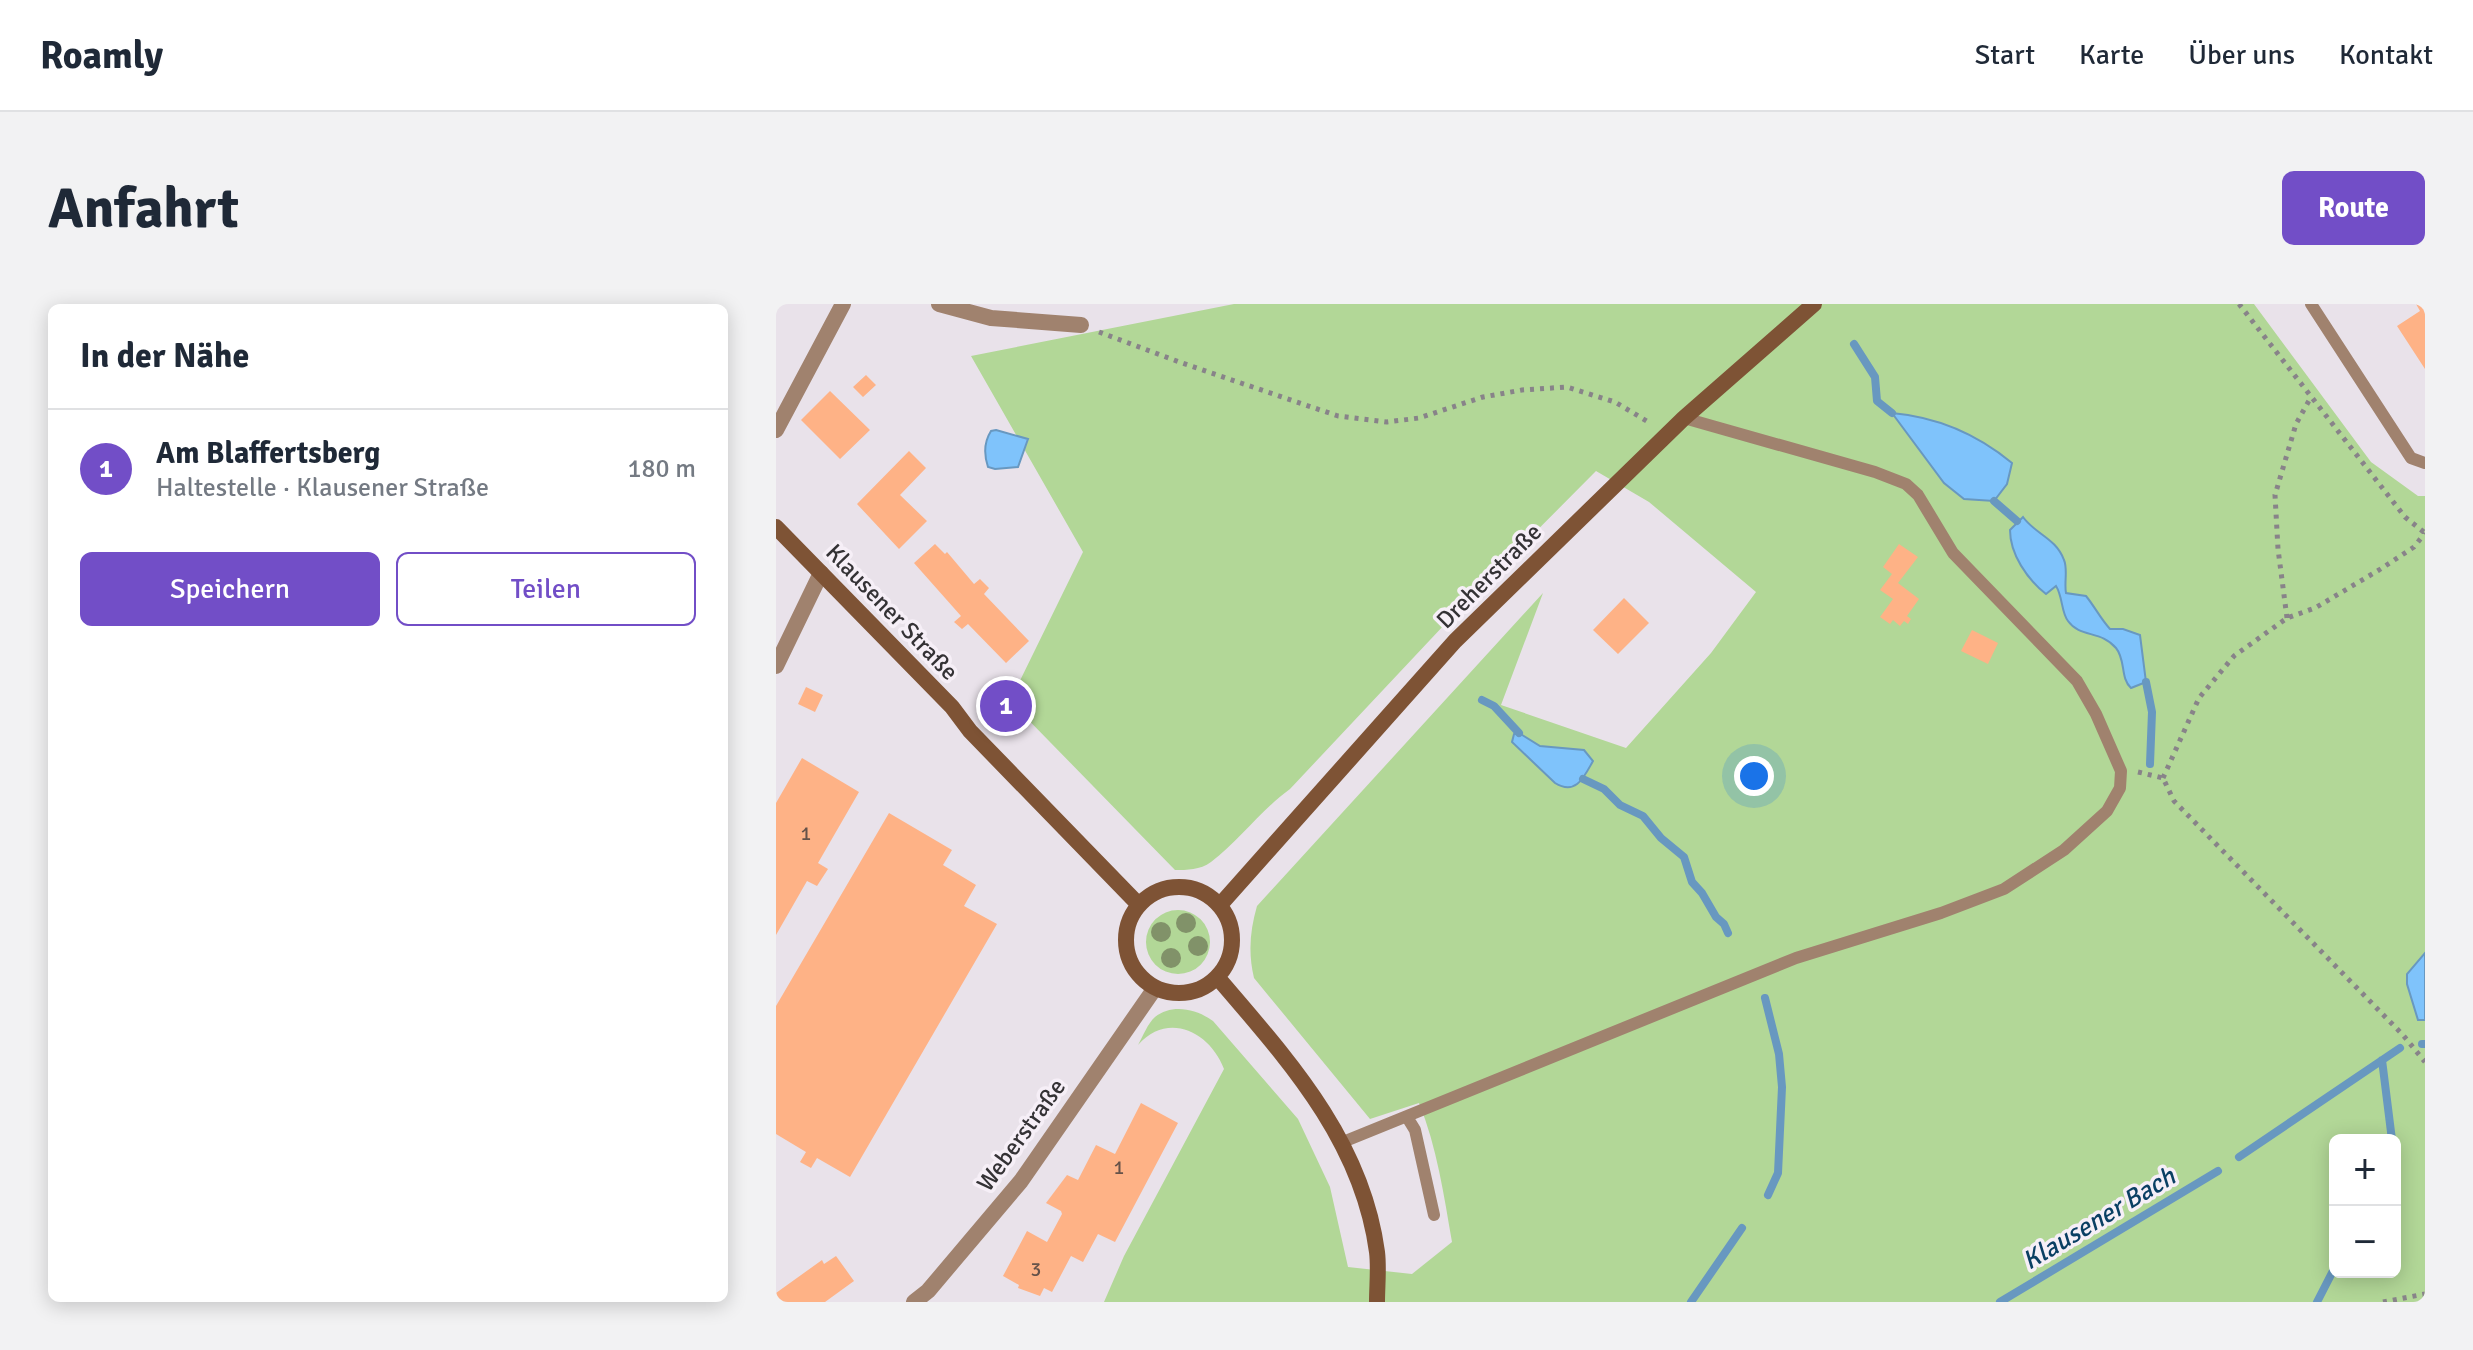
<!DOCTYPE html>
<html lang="de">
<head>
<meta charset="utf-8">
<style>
	body { margin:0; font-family:Signika,sans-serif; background:#f2f2f3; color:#1f2937 }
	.controls { position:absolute; right:24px; bottom:24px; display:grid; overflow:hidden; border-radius:12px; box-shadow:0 4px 20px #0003 }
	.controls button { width:72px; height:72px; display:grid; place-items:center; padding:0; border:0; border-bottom:2px solid #e0e1e3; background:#fff; color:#1f2937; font:40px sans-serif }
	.you { position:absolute; left:978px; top:472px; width:28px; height:28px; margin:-20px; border:6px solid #fff; border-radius:50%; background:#1a73e8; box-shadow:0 0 0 12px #1a73e833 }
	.badge { display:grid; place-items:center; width:52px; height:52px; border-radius:50%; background:#724ec7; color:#fff; font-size:26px; font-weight:700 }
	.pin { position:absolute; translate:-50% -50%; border:4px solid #fff; box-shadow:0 2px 8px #0006 }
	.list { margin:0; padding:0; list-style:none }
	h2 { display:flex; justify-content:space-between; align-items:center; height:104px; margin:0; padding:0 32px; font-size:34px }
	h2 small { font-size:26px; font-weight:400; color:#747a83 }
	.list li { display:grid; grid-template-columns:52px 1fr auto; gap:24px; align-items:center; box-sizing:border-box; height:120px; padding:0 32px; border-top:2px solid #e0e1e3 }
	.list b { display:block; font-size:30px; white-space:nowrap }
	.list p { margin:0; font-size:26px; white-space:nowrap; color:#747a83 }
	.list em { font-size:26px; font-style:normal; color:#747a83 }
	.actions { display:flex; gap:16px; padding:24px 32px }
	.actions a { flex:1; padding:18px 0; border:2px solid #724ec7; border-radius:12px; text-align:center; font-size:28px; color:#724ec7 }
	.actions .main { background:#724ec7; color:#fff }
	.map { position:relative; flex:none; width:1649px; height:998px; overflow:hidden; border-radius:12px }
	header { display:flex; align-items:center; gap:48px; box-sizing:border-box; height:112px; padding:0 40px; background:#fff; border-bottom:2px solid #e0e1e3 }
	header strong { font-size:38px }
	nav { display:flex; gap:44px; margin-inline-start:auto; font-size:28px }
	.intro { display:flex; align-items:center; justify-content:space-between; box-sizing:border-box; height:192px; padding:0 48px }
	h1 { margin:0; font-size:56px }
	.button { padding:20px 36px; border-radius:12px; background:#724ec7; color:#fff; font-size:28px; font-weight:700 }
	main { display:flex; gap:48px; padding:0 48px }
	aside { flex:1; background:#fff; border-radius:12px; box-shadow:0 4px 20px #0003 }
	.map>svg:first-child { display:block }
	.green { fill:#b2d797; fill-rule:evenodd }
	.water { fill:#7fc3fb; stroke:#6898c0; stroke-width:2 }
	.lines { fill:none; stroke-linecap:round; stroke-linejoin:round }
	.stream { stroke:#6898c0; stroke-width:8 }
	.building { fill:#feb286 }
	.path { stroke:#888389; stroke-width:5; stroke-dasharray:4 6; stroke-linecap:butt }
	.service { stroke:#a0826e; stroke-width:12 }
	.minor { stroke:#a0826e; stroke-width:16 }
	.secondary { stroke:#7e5335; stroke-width:16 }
	.tree { fill:#819269 }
	.labels { text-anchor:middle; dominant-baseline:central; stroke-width:7; stroke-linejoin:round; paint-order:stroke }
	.number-label { font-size:20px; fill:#665249 }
	.street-label { font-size:24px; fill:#343235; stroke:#f6eff7 }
	.water-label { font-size:26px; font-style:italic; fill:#0a3f63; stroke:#f6eff7 }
</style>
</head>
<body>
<header>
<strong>Roamly</strong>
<nav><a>Start</a><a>Karte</a><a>Über uns</a><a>Kontakt</a></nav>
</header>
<div class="intro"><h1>Anfahrt</h1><a class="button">Route</a></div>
<main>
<aside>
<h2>In der Nähe<small></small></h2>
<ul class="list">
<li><span class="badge">1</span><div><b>Am Blaffertsberg</b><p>Haltestelle · Klausener Straße</p></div><em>180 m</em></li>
</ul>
<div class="actions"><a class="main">Speichern</a><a>Teilen</a></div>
</aside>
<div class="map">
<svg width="1649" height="998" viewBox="0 0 1649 998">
	<rect width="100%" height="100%" fill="#e9e2ea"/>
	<!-- green -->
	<path class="green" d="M458,0H1478L1595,158L1642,192H1649V998H328L348,952L448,765C434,728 392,707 362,741C367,732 372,719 379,713C396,699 421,705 437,717L522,815L554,883L572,963L636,970L676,938C668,892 661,843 643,799L594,815L478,674C472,649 474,626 481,602L767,289L725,401L850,444L935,349L980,288L873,198L820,167L685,303L514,485C485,506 463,537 435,558C424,566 411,566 399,566L234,397L307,248L195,52ZM1559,836H1619V968H1559Z
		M370 638a32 32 0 1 1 64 0a32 32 0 1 1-64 0Z"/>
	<!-- water -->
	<path class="water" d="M1116,109C1161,113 1201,130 1236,159L1231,180L1218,197L1188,195L1168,179Z
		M220,126L252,135L242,163L219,165L212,163C208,151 208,138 215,127Z
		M1247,213C1259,230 1280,234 1288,256C1292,265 1288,279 1290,289L1310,292C1319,303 1324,314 1334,325H1347L1364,331L1370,378L1355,384C1344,374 1350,356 1340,344C1325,326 1304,334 1292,317C1285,308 1287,293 1280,282L1270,290C1251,275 1234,250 1234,226Z
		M743,429L764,442L808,446L817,457C808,473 800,492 779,479L736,438L738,430Z
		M1649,649V716H1642L1631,680V670Z"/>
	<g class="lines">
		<!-- stream -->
		<path class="stream" d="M1078,40L1099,73L1101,97L1116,109
			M1218,197L1241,217
			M1370,378L1376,408L1374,460
			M706,396L718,402L743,429
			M807,475L828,485L844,501L867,512L885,534L908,553L916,578L926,589L940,613L948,620L952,629
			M989,694L1003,750L1006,783L1002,869L992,891
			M1646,740H1649
			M1606,756L1616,836
			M1463,853L1624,744
			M915,998L966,924
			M1224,998L1442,867
			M1541,998L1559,963"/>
	</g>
	<!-- building -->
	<path class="building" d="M1640,0H1649V65L1621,22L1644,7Z
		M90,71L100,81L87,93L77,83Z
		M54,87L94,126L64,155L25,116Z
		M133,147L150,164L124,191L151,217L123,245L81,200Z
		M159,240L169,250L171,248L198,280L204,275L213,284L208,290L253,337L230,359L192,320L186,325L178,318L185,312L138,259Z
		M1123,240L1142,253L1122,279L1143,295L1131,312L1135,315L1132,320L1128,317L1124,322L1117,316L1114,320L1104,313L1117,295L1104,286L1116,270L1107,263Z
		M848,294L873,319L842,350L817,326Z
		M1196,326L1222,339L1212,360L1185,347Z
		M30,383L47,391L39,408L22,400Z
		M26,454L83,488L42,559L52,565L41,582L31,577L0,631V499Z
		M113,509L176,546L167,561L200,581L188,602L221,620L74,873L41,854L35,864L24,858L30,848L0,830V702Z
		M365,799L402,819L339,938L322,930L307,958L295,952L276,988L268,984L264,992L242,984L243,981L227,972L251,927L271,938L286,910L285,907L270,899L291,871L302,876L320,841L339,850Z
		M60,952L78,977L49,998H0V989L46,956L48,960Z"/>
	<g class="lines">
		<!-- path -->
		<path class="path" d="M1463,0L1629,213L1649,229
			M323,28L406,59L562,112L611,118L643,114L707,93L746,86L791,83L839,98L874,119
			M1511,314L1502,245L1499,191L1520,120L1535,93
			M1362,468L1387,474L1398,497L1627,731L1649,758
			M1387,474L1423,394L1458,352L1511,314L1539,304L1603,266L1638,243L1649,229
			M1607,998L1649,990"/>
		<!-- service -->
		<path class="service" d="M1535,0L1635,154L1649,159
			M631,813L639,826L658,911
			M567,838L1020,654L1165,609L1228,585L1288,546L1331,507L1344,484L1345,467L1320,410L1301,377L1177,249L1142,191L1130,180L1099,168L908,114"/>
		<!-- minor -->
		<path class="minor" d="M163,0L215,14L305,21
			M0,126L67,0
			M0,362L45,269
			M138,998L152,987L245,877L379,684"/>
		<!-- secondary -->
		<path class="secondary" d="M0,223L176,403L194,427L363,601
			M350 636a53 53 0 1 1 106 0a53 53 0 1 1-106 0Z
			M444,601L679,337L908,114L1038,0
			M442,674C512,756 586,836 601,948C603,964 601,982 601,998"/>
	</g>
	<!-- trees -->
	<g class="tree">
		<circle cx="410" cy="619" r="10"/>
		<circle cx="385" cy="628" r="10"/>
		<circle cx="422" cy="642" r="10"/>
		<circle cx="395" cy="654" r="10"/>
	</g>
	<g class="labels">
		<!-- number labels -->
		<g class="number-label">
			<text x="30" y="529">1</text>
			<text x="343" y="863">1</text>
			<text x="260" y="965">3</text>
		</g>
		<!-- street labels -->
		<g class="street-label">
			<text transform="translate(713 272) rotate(-45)">Dreherstraße</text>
			<text transform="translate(116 308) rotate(46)">Klausener Straße</text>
			<text transform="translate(245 831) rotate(-54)">Weberstraße</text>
		</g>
		<!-- water labels -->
		<g class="water-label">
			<text transform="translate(1323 915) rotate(-31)">Klausener Bach</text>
		</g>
	</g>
</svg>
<div class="controls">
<button>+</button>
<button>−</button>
</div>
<div class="you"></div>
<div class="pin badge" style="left:230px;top:402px">1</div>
</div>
</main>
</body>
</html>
